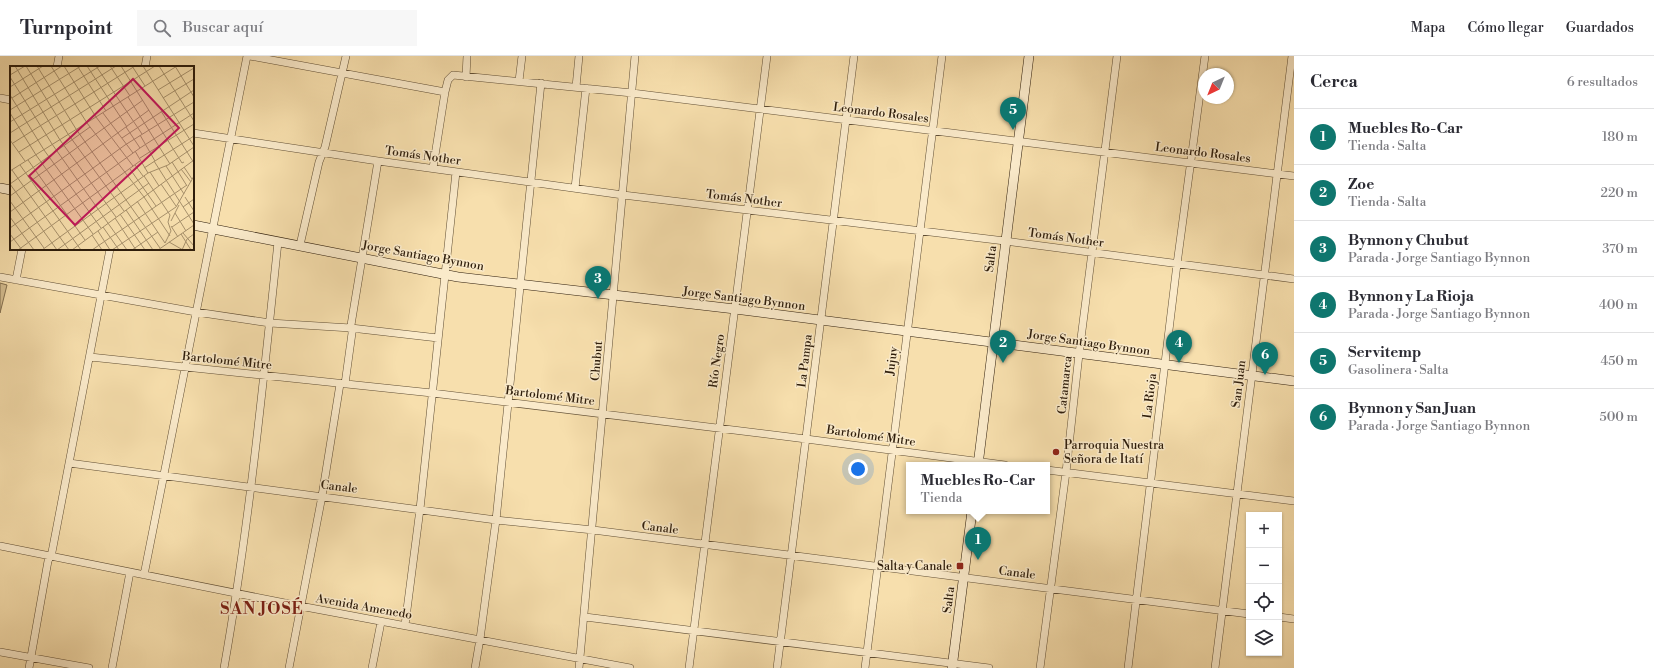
<!DOCTYPE html>
<html lang="es">
<head>
<meta charset="utf-8">
<style>
	body { margin:0; font-family:"Libre Bodoni",serif; background:#f7f7f7; color:#2b2b33 }
	.controls { position:absolute; right:12px; bottom:12px; display:grid; overflow:hidden; border-radius:0px; box-shadow:0 1px 3px #0004 }
	.controls button { width:36px; height:36px; display:grid; place-items:center; padding:0; border:0; border-bottom:1px solid #e1e1e2; background:#fff; color:#2b2b33; font:20px sans-serif }
	.compass { position:absolute; left:1198px; top:12px; width:36px; height:36px; border-radius:50%; background:#fff; box-shadow:0 1px 3px #0004; rotate:223deg }
	.you { position:absolute; left:858px; top:413px; width:14px; height:14px; margin:-10px; border:3px solid #fff; border-radius:50%; background:#1a73e8; box-shadow:0 0 0 6px #1a73e833 }
	.badge { display:grid; place-items:center; width:26px; height:26px; border-radius:50%; background:#0f766e; color:#fff; font-size:13px; font-weight:700 }
	.pin { position:absolute; translate:-50% -33px; filter:drop-shadow(0 1px 2px #0008) }
	.pin::after { content:''; position:absolute; top:21px; width:14px; height:12px; background:inherit; clip-path:polygon(0 0,100% 0,50% 100%) }
	.popup { position:absolute; left:906px; top:406px; width:144px; height:52px; box-sizing:border-box; display:grid; place-content:center; border-radius:0px; background:#fff; filter:drop-shadow(0 1px 3px #0005); font-size:13px; white-space:nowrap; color:#7c7c81 }
	.popup b { font-size:15px; color:#2b2b33 }
	.popup::after { content:''; position:absolute; left:50%; top:100%; margin-left:-8px; border:8px solid transparent; border-top-color:#fff }
	.list { margin:0; padding:0; list-style:none }
	h2 { display:flex; justify-content:space-between; align-items:center; height:52px; margin:0; padding:0 16px; font-size:17px }
	h2 small { font-size:13px; font-weight:400; color:#7c7c81 }
	.list li { display:grid; grid-template-columns:26px 1fr auto; gap:12px; align-items:center; box-sizing:border-box; height:56px; padding:0 16px; border-top:1px solid #e1e1e2 }
	.list b { display:block; font-size:15px; white-space:nowrap }
	.list p { margin:0; font-size:13px; white-space:nowrap; color:#7c7c81 }
	.list em { font-size:13px; font-style:normal; color:#7c7c81 }
	.icon { flex:none; width:22px; height:22px; fill:none; stroke:currentColor; stroke-width:2; stroke-linecap:round; stroke-linejoin:round }
	.map { position:relative; flex:none; width:1294px; height:612px; overflow:hidden }
	header { display:flex; align-items:center; gap:24px; box-sizing:border-box; height:56px; padding:0 20px; background:#fff; border-bottom:1px solid #e1e1e2 }
	header strong { font-size:19px }
	nav { display:flex; gap:22px; margin-inline-start:auto; font-size:14px }
	.search { width:280px; height:36px; background:#f7f7f7; display:flex; align-items:center; gap:10px; box-sizing:border-box; padding:0 14px; border-radius:0px; color:#7c7c81; font-size:15px }
	main { display:flex }
	aside { flex:1; background:#fff }
	.map>svg:first-child { display:block }
	.green { fill:#d5be91; stroke:#826e4e }
	.lines { fill:none; stroke-linecap:round; stroke-linejoin:round }
	.street-casing { stroke:#604e34; stroke-width:8 }
	.secondary-casing { stroke:#2e1d0b; stroke-width:10 }
	.street { stroke:#faeaca; stroke-width:7 }
	.secondary { stroke:#faeaca; stroke-width:9 }
	.poi-dot { fill:#8f2418; stroke:#faeaca; stroke-width:1.5 }
	.labels { text-anchor:middle; dominant-baseline:central; stroke-width:3; stroke-linejoin:round; paint-order:stroke }
	.street-label { font-size:12px; fill:#2e1d0b; stroke:#faeaca }
	.poi-label { font-size:12px; fill:#2e1d0b; stroke:#faeaca; text-anchor:start }
	.district-label { font-size:16px; font-weight:bold; letter-spacing:1px; fill:#7a1f14; stroke:#faeaca }
	.inset-road { fill:none; stroke:#a7916c; stroke-width:1 }
	.view { fill:#c2185b; fill-opacity:0.15; stroke:#c2185b; stroke-width:2 }
	.inset-edge { fill:none; stroke:#2e1d0b; stroke-width:2 }
</style>
</head>
<body>
<header>
<strong>Turnpoint</strong>
<div class="search"><svg class="icon" aria-label="search" viewBox="0 0 24 24"><circle cx="10" cy="10" r="6"/><path d="M15 15l6 6"/></svg>Buscar aquí</div>
<nav><a>Mapa</a><a>Cómo llegar</a><a>Guardados</a></nav>
</header>
<main>
<div class="map">
<svg width="1294" height="612" viewBox="0 0 1294 612">
	<rect width="100%" height="100%" fill="#f7dfad"/>
	<filter id="stains"><feTurbulence type="fractalNoise" baseFrequency=".005" numOctaves="4"/><feColorMatrix values="0 0 0 0 .2 0 0 0 0 .09 0 0 0 0 .02 0 0 0 .5 -.17"/></filter>
	<radialGradient id="worn" r=".72"><stop offset=".6" stop-color="#630" stop-opacity="0"/><stop offset="1" stop-color="#630" stop-opacity=".3"/></radialGradient>
	<!-- green -->
	<path class="green" d="M0,227L7,229L0,257Z"/>
	<g class="lines">
		<!-- street casing -->
		<g class="street-casing">
			<path id="street" d="M250,0L445,36
				M57,11L59,0
				M145,11L147,0
				M466,21L467,0
				M519,25L522,0
				M576,31L579,0
				M0,42L11,44
				M193,77L378,105L623,139L1005,185L1294,223
				M433,112L445,36L448,24L453,19L632,37L1294,120
				M575,132L586,32
				M300,189L319,106L325,91L346,0
				M0,221L196,256L270,267L351,272L438,282
				M16,224L22,193
				M90,301L432,337L806,383L1005,409
				M345,328L352,277L351,269L378,105
				M69,407L496,464L593,474L1249,558
				M1047,414L1294,445
				M0,490L300,550L630,612
				M144,519L247,0
				M585,561L989,612
				M1279,561L1294,563
				M405,569L420,453L456,116
				M0,596L89,612
				M29,612L48,505L52,496L110,193
				M112,612L130,516
				M224,612C249,471 263,328 278,186
				M289,612L322,440L340,328
				M372,612L381,566
				M475,612L480,583L496,464L541,27
				M579,612L635,0
				M689,612L767,0
				M777,612L854,0
				M865,612L942,0
				M1040,612L1066,416L1079,298L1117,0
				M1128,612L1177,208L1205,0
				M1215,612L1292,0"/>
		</g>
		<!-- secondary casing -->
		<g class="secondary-casing">
			<path id="secondary" d="M0,132L11,134
				M193,169L458,221L735,253L1294,325
				M978,409L1029,0
				M952,612L972,455"/>
		</g>
		<!-- street -->
		<use href="#street" class="street"/>
		<!-- secondary -->
		<use href="#secondary" class="secondary"/>
	</g>
	<!-- markers -->
	<g class="poi-dot">
		<circle cx="1056" cy="396" r="4"/>
		<rect x="956" y="506" width="8" height="8" rx="2"/>
	</g>
	<g class="labels">
		<!-- street labels -->
		<g class="street-label">
			<text transform="translate(881 57) rotate(7)">Leonardo Rosales</text>
			<text transform="translate(1203 97) rotate(7)">Leonardo Rosales</text>
			<text transform="translate(423 100) rotate(8)">Tomás Nother</text>
			<text transform="translate(744 143) rotate(7)">Tomás Nother</text>
			<text transform="translate(1066 182) rotate(8)">Tomás Nother</text>
			<text transform="translate(423 200) rotate(10)">Jorge Santiago Bynnon</text>
			<text transform="translate(991 203) rotate(-83)">Salta</text>
			<text transform="translate(744 243) rotate(7)">Jorge Santiago Bynnon</text>
			<text transform="translate(1089 287) rotate(8)">Jorge Santiago Bynnon</text>
			<text transform="translate(227 305) rotate(6)">Bartolomé Mitre</text>
			<text transform="translate(597 305) rotate(-85)">Chubut</text>
			<text transform="translate(717 305) rotate(-82)">Río Negro</text>
			<text transform="translate(805 305) rotate(-83)">La Pampa</text>
			<text transform="translate(892 305) rotate(-82)">Jujuy</text>
			<text transform="translate(1239 328) rotate(-83)">San Juan</text>
			<text transform="translate(1065 329) rotate(-84)">Catamarca</text>
			<text transform="translate(550 340) rotate(7)">Bartolomé Mitre</text>
			<text transform="translate(1150 340) rotate(-83)">La Rioja</text>
			<text transform="translate(871 380) rotate(8)">Bartolomé Mitre</text>
			<text transform="translate(339 431) rotate(7)">Canale</text>
			<text transform="translate(660 472) rotate(7)">Canale</text>
			<text transform="translate(1017 517) rotate(7)">Canale</text>
			<text transform="translate(949 544) rotate(-83)">Salta</text>
			<text transform="translate(364 551) rotate(10)">Avenida Amenedo</text>
		</g>
		<!-- poi labels -->
		<g class="poi-label">
			<text x="1064" y="389">Parroquia Nuestra<tspan x="1064" dy="14">Señora de Itatí</tspan></text>
			<text x="952" y="510" text-anchor="end">Salta y Canale</text>
		</g>
		<!-- district labels -->
		<g class="district-label">
			<text x="262" y="553">SAN JOSÉ</text>
		</g>
	</g>
	<!-- overview -->
	<g transform="translate(10 10)">
		<rect width="184" height="184" fill="#f7dfad"/>
		<path class="inset-road" d="M5,0L50,74L106,151M16,0L58,68L114,145M27,0L66,63L150,182M41,0L77,57L134,131L160,170M54,0L86,51L123,100M77,0L117,61M86,0L132,68M100,0L120,30M111,0L172,97L174,96M122,0L135,20M133,0L184,80M149,0L184,55M165,0L184,31M68,1L96,45M0,9L15,0M0,11L42,78L117,184M0,21L33,0M148,24L184,2M0,29L34,84L91,162M118,31L160,98M2,32L52,0M153,32L184,13M0,44L71,0M151,45L184,97M0,47L26,89L83,168M93,47L123,87M0,56L90,0M116,61L130,82M0,67L106,0M130,69L145,95M112,72L184,24M0,74L15,95M3,77L125,0M125,85L138,107M9,86L145,0M130,92L184,58M18,94L75,174M144,95L184,158M162,96L177,120M10,99L71,184M125,99L133,110M156,100L174,128M174,101L182,113M134,102L184,70M120,103L146,140M171,103L181,116M2,104L59,184M0,105L167,0M140,106L149,120M134,110L160,149L158,156L161,165L155,177M0,118L80,61M0,118L47,184M151,118L166,140M0,130L133,34M175,131L184,145M0,135L34,182M127,135L155,177M173,141L184,133M116,144L143,184M0,146L139,44M165,147L176,165M110,148L135,184M0,151L24,184M105,152L126,184M161,155L169,139M161,160L168,171M93,161L109,184M162,161L184,146M0,162L115,79L184,36M88,165L100,184M173,167L184,180M0,168L12,184M171,168L181,184M82,169L92,184M0,176L130,82L184,47M159,176L173,184M8,184L130,95M32,184L138,107L158,99L184,81M47,184L139,117M62,184L184,94M82,184L177,119M102,184L166,141L184,110M122,184L148,166M148,184L184,159M172,184L177,173L184,168"/>
		<path class="view" d="M123,13L169,62L65,159L19,110Z"/>
		<rect width="184" height="184" class="inset-edge"/>
	</g>
	<rect width="100%" height="100%" filter="url(#stains)"/>
	<rect width="100%" height="100%" fill="url(#worn)"/>
</svg>
<div class="controls">
<button>+</button>
<button>−</button>
<button><svg class="icon" aria-label="locate" viewBox="0 0 24 24"><circle cx="12" cy="12" r="6"/><path d="M12 2v4M12 18v4M2 12h4M18 12h4"/></svg></button>
<button><svg class="icon" aria-label="layers" viewBox="0 0 24 24"><path d="M12 4l9 5-9 5-9-5zM3 14l9 5 9-5"/></svg></button>
</div>
<svg class="compass" viewBox="-18 -18 36 36"><path d="M0-13l5 13h-10z" fill="#e53935"/><path d="M0 13l5-13h-10z" fill="#7c7c81"/></svg>
<div class="you"></div>
<div class="pin badge" style="left:978px;top:504px">1</div>
<div class="popup"><b>Muebles Ro-Car</b>Tienda</div>
<div class="pin badge" style="left:1003px;top:307px">2</div>
<div class="pin badge" style="left:598px;top:243px">3</div>
<div class="pin badge" style="left:1179px;top:307px">4</div>
<div class="pin badge" style="left:1013px;top:74px">5</div>
<div class="pin badge" style="left:1265px;top:319px">6</div>
</div>
<aside>
<h2>Cerca<small>6 resultados</small></h2>
<ul class="list">
<li><span class="badge">1</span><div><b>Muebles Ro-Car</b><p>Tienda · Salta</p></div><em>180 m</em></li>
<li><span class="badge">2</span><div><b>Zoe</b><p>Tienda · Salta</p></div><em>220 m</em></li>
<li><span class="badge">3</span><div><b>Bynnon y Chubut</b><p>Parada · Jorge Santiago Bynnon</p></div><em>370 m</em></li>
<li><span class="badge">4</span><div><b>Bynnon y La Rioja</b><p>Parada · Jorge Santiago Bynnon</p></div><em>400 m</em></li>
<li><span class="badge">5</span><div><b>Servitemp</b><p>Gasolinera · Salta</p></div><em>450 m</em></li>
<li><span class="badge">6</span><div><b>Bynnon y San Juan</b><p>Parada · Jorge Santiago Bynnon</p></div><em>500 m</em></li>
</ul>
</aside>
</main>
</body>
</html>
